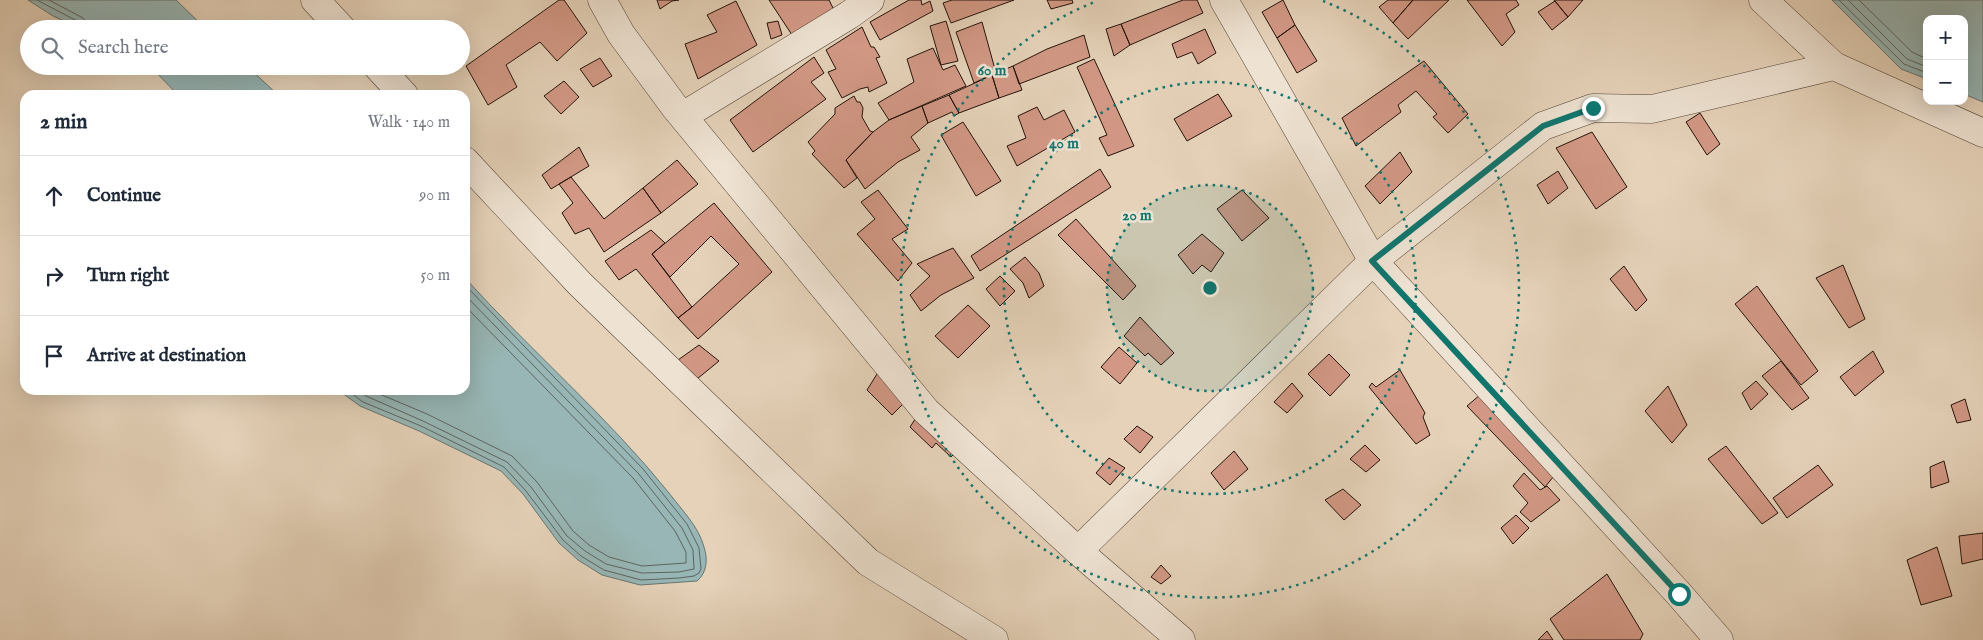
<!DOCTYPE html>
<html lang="en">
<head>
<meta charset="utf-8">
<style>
	body { margin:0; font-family:"IM FELL English",serif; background:#f2f2f3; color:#1f2937 }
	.controls { position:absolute; right:15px; top:15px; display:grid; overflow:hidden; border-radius:10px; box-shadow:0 5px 20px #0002 }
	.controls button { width:45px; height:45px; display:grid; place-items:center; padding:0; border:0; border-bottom:1px solid #e0e1e3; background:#fff; color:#1f2937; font:25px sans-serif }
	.stop { position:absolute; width:15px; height:15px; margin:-11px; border:4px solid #0f766e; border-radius:50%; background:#fff }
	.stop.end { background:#0f766e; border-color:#fff; box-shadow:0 1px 5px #0008 }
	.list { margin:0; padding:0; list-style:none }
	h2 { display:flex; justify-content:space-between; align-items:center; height:65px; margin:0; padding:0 20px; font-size:21px }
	h2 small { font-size:16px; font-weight:400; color:#747a83 }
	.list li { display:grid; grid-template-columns:32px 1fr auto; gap:15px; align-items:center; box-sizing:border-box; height:80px; padding:0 20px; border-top:1px solid #e0e1e3 }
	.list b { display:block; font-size:19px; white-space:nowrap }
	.list em { font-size:16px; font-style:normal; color:#747a83 }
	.icon { flex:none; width:28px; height:28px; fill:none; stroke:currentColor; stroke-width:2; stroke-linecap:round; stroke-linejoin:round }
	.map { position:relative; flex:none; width:1983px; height:640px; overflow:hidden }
	.search { position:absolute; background:#fff; box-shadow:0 5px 20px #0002; left:20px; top:20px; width:450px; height:55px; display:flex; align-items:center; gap:12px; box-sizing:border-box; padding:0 18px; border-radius:28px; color:#747a83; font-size:19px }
	.panel { position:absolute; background:#fff; box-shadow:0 5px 20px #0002; left:20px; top:90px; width:450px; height:305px; border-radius:15px }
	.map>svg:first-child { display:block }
	.water { fill:#97b6b5; stroke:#697571 }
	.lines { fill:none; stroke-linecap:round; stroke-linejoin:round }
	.shore { stroke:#5d6460; stroke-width:1 }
	.building { fill:#d29885; stroke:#23130a }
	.street-casing { stroke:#544336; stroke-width:29 }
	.street { stroke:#eee2d2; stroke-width:28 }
	.route { stroke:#0f766e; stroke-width:6 }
	.ring { fill:none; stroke:#0f766e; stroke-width:2.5; stroke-dasharray:2.5 5 }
	.centre { fill:#0f766e; stroke:#eee2d2; stroke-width:2.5 }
	.ring-label { font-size:15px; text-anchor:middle; font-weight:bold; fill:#0f766e; stroke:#eee2d2; stroke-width:5; stroke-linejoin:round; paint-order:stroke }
</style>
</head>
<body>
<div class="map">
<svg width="1983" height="640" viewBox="0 0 1983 640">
	<rect width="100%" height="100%" fill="#e5d2b9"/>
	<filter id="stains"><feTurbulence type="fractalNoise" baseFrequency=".004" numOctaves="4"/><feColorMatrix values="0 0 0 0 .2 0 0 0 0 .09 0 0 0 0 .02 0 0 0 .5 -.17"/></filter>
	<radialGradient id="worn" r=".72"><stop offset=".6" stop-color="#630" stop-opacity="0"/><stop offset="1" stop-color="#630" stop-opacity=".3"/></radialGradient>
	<!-- water -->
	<path class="water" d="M28,0H176L206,29H81L53,16Z
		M1832,0H1983V102L1964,94V19H1927V79L1901,69Z
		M150,66H247L278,95H178Z
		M465,278C531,351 607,416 669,493C681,509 699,527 704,547C708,559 707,573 697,581L640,585L602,575L578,560L559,543L523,494L501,471L419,431L360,406L338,390H465Z"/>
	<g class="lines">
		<!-- shore -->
		<path class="shore" d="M37,0L79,22L81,29
			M49,0L83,18L87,23L88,29
			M1839,0L1904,64L1927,73
			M1848,0L1907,59L1927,67
			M1859,0L1912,52L1927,59
			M347,390L363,402L421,426L504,467L526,491L563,540L581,556L604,570L641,580L679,578L694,576L699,573L701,569L699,548L687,524L643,469L465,285
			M357,390L366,396L423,421L507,462L531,487L567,536L585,551L606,564L642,573L679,572L694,569L693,550L682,528L638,473L465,295
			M370,390L427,414L512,456L537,482L573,531L589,545L609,557L642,566L686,563V552L675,531L633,478L465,306"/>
	</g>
	<!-- building -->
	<path class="building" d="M559,0H564L587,33L557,61L540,42L506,65L517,87L488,105L466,66Z
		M657,0H679L672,1L660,9Z
		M769,0H829L834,10L796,41Z
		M909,0H921L922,5L930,1L933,11L880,40L870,22Z
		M952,0H1014L951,23L943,3Z
		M1047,0H1072L1073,3L1051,9Z
		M1183,0H1197L1203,13L1130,45L1121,24Z
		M1283,0L1295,25L1277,38L1262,12Z
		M1388,0H1413L1393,23L1379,7Z
		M1413,0H1449L1408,39L1393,23Z
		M1467,0H1516L1519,5L1506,14L1515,32L1502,46Z
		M1554,0H1583L1568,17Z
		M736,1L757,45L698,79L685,44L717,32L707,15Z
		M1555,1L1568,17L1552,30L1538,12Z
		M778,21L782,35L771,39L767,23Z
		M946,21L958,61L941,65L930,26Z
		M982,22L996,73L974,83L956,32Z
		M1121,24L1130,45L1114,56L1106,29Z
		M1295,25L1317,61L1297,73L1277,38Z
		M862,27L871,47H874L880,57L876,58L887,83L869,92L868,87L860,89L842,98L828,72L836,69L826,50Z
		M1205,29L1216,53L1198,64L1192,52L1177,58L1172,44Z
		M1084,35L1090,57L1019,84L1013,66L1047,49Z
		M933,48L943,70L955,65L966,86L889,120L878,103L914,82L907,59Z
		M814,57L824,73L811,82L826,99L753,152L730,120Z
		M600,58L612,76L593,87L580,69Z
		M1094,59L1134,146L1108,156L1099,138L1107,135L1077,67Z
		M1424,61L1468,114L1448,133L1433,117L1437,114L1416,91L1398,105L1401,112L1356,146L1342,118Z
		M1013,66L1022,90L999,98L992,75Z
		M992,75L999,98L959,113L949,95Z
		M564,81L579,97L561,114L544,96Z
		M1218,94L1232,116L1187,141L1174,119Z
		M949,95L959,113L954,116L952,112L928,123L922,106Z
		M854,96L857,102H860L863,108L862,117L870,131L873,132L846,160L857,178L844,188L812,154L815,151L808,142L835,114V108Z
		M922,106L928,123L911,137L920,150L898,162L865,189L846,160L873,132L889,120Z
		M1037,107L1044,120L1064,110L1075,132L1017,166L1007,146L1026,138L1018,116Z
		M1700,113L1720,144L1707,155L1686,122Z
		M963,122L1001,181L976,196L941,135Z
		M1592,132L1627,187L1596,209L1556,148Z
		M579,147L589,166L551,189L542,175Z
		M1400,152L1412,172L1380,204L1365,186Z
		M677,160L698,184L661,213L643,188Z
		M1100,169L1111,187L980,271L971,256Z
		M1558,171L1568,188L1548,204L1537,185Z
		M571,177L604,219L643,188L661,213L604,252L589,228L575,234L562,213L573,203L559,184Z
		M878,190L908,229L892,239L912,263L898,281L857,234L875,219L861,202Z
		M1242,190L1269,218L1242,241L1217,209Z
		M714,203L772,272L698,339L678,318L692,307L739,264L711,236L670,277L652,254Z
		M1076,219L1136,286L1123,300L1058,235Z
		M651,230L665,243L652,254L692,307L678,318L636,269L619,280L605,261Z
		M1202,234L1224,253L1211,272L1202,265L1193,274L1178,255Z
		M953,248L974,278L941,295L921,311L910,295L930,276L917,264Z
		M1025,257L1039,273L1044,286L1029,298L1023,283L1010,269Z
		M1843,265L1865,319L1849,328L1816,278Z
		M1624,266L1647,300L1636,311L1610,279Z
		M1000,276L1015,291L1000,306L986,289Z
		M1757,286L1818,371L1801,385L1735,304Z
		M968,305L990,326L958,358L935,336Z
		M1140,317L1174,353L1161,365L1148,353L1145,356L1124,336Z
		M699,345L719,361L697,379L678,360Z
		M1119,347L1137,363L1120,384L1101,367Z
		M1873,351L1884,372L1855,396L1840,377Z
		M1329,354L1350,375L1330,396L1308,374Z
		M1781,361L1809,398L1792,410L1762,376Z
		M1400,370L1425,413L1423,417L1430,435L1416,444L1369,387L1372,383L1376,387Z
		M877,374L906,401L892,415L867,390Z
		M1756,381L1768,394L1751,410L1742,393Z
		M1292,383L1303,396L1287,413L1274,402Z
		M1668,386L1687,425L1672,443L1645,411Z
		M1481,394L1558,471L1545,487L1467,406Z
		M1965,399L1971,420L1957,423L1951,405Z
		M921,410L959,449L951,457L936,443L932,448L910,427Z
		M1137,426L1153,437L1140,453L1124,439Z
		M1365,445L1380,460L1366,472L1350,459Z
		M1726,446L1778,513L1762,524L1708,459Z
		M1234,451L1248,469L1224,490L1211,473Z
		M1109,458L1125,468L1110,485L1096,473Z
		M1944,461L1949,482L1931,488L1930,467Z
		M1818,465L1833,485L1787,518L1773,498Z
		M1524,473L1540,490L1547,486L1560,500L1531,522L1520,512L1528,503L1513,486Z
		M1343,489L1361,505L1344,520L1325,500Z
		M1516,515L1529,528L1513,544L1501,528Z
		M1983,533V559L1962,564L1959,536Z
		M1937,547L1952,596L1921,605L1907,560Z
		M1161,565L1171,576L1161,584L1151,577Z
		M1607,574L1643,634L1640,640H1564L1550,619Z
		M1547,631L1553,640H1538Z"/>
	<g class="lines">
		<!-- street casing -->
		<g class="street-casing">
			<path id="street" d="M315,0L342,29
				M602,0L621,34L674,106L926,411L1078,551L1181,640
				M1224,0L1373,261L1679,594L1719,640
				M1763,0L1834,66L1983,133
				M377,66L404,95
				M683,116L849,15L870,0
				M465,161L580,284L868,562L994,640
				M1078,551L1373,261L1543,126L1593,108L1652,109L1834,66"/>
		</g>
		<!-- street -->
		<use href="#street" class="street"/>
	</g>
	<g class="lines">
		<!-- route -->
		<path class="route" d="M1593,108L1543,126L1372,261L1679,594"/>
	</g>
	<!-- distance rings -->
	<circle cx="1210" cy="288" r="103" fill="#0f766e" fill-opacity=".12"/>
	<g class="ring">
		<circle cx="1210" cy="288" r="103"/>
		<circle cx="1210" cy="288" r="206"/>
		<path d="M1323 1A309 309 0 1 1 1097 1"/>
	</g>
	<circle cx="1210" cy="288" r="8" class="centre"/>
	<g class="ring-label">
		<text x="992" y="75">60 m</text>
		<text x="1064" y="148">40 m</text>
		<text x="1137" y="220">20 m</text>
	</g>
	<rect width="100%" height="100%" filter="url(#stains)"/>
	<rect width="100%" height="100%" fill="url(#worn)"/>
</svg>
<div class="controls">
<button>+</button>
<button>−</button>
</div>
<div class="stop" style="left:1679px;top:594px"></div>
<div class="stop end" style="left:1593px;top:108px"></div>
<div class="search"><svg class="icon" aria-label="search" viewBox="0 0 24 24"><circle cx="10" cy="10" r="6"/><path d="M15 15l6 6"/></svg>Search here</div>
<section class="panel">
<h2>2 min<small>Walk · 140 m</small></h2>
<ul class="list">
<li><svg class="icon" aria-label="ahead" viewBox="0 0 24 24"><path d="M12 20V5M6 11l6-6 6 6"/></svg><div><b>Continue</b></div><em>90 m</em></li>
<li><svg class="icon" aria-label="right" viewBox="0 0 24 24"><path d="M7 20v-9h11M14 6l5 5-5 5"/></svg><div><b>Turn right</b></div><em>50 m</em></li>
<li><svg class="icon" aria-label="arrive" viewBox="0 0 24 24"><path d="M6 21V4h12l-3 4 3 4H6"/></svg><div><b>Arrive at destination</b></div></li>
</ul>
</section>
</div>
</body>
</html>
